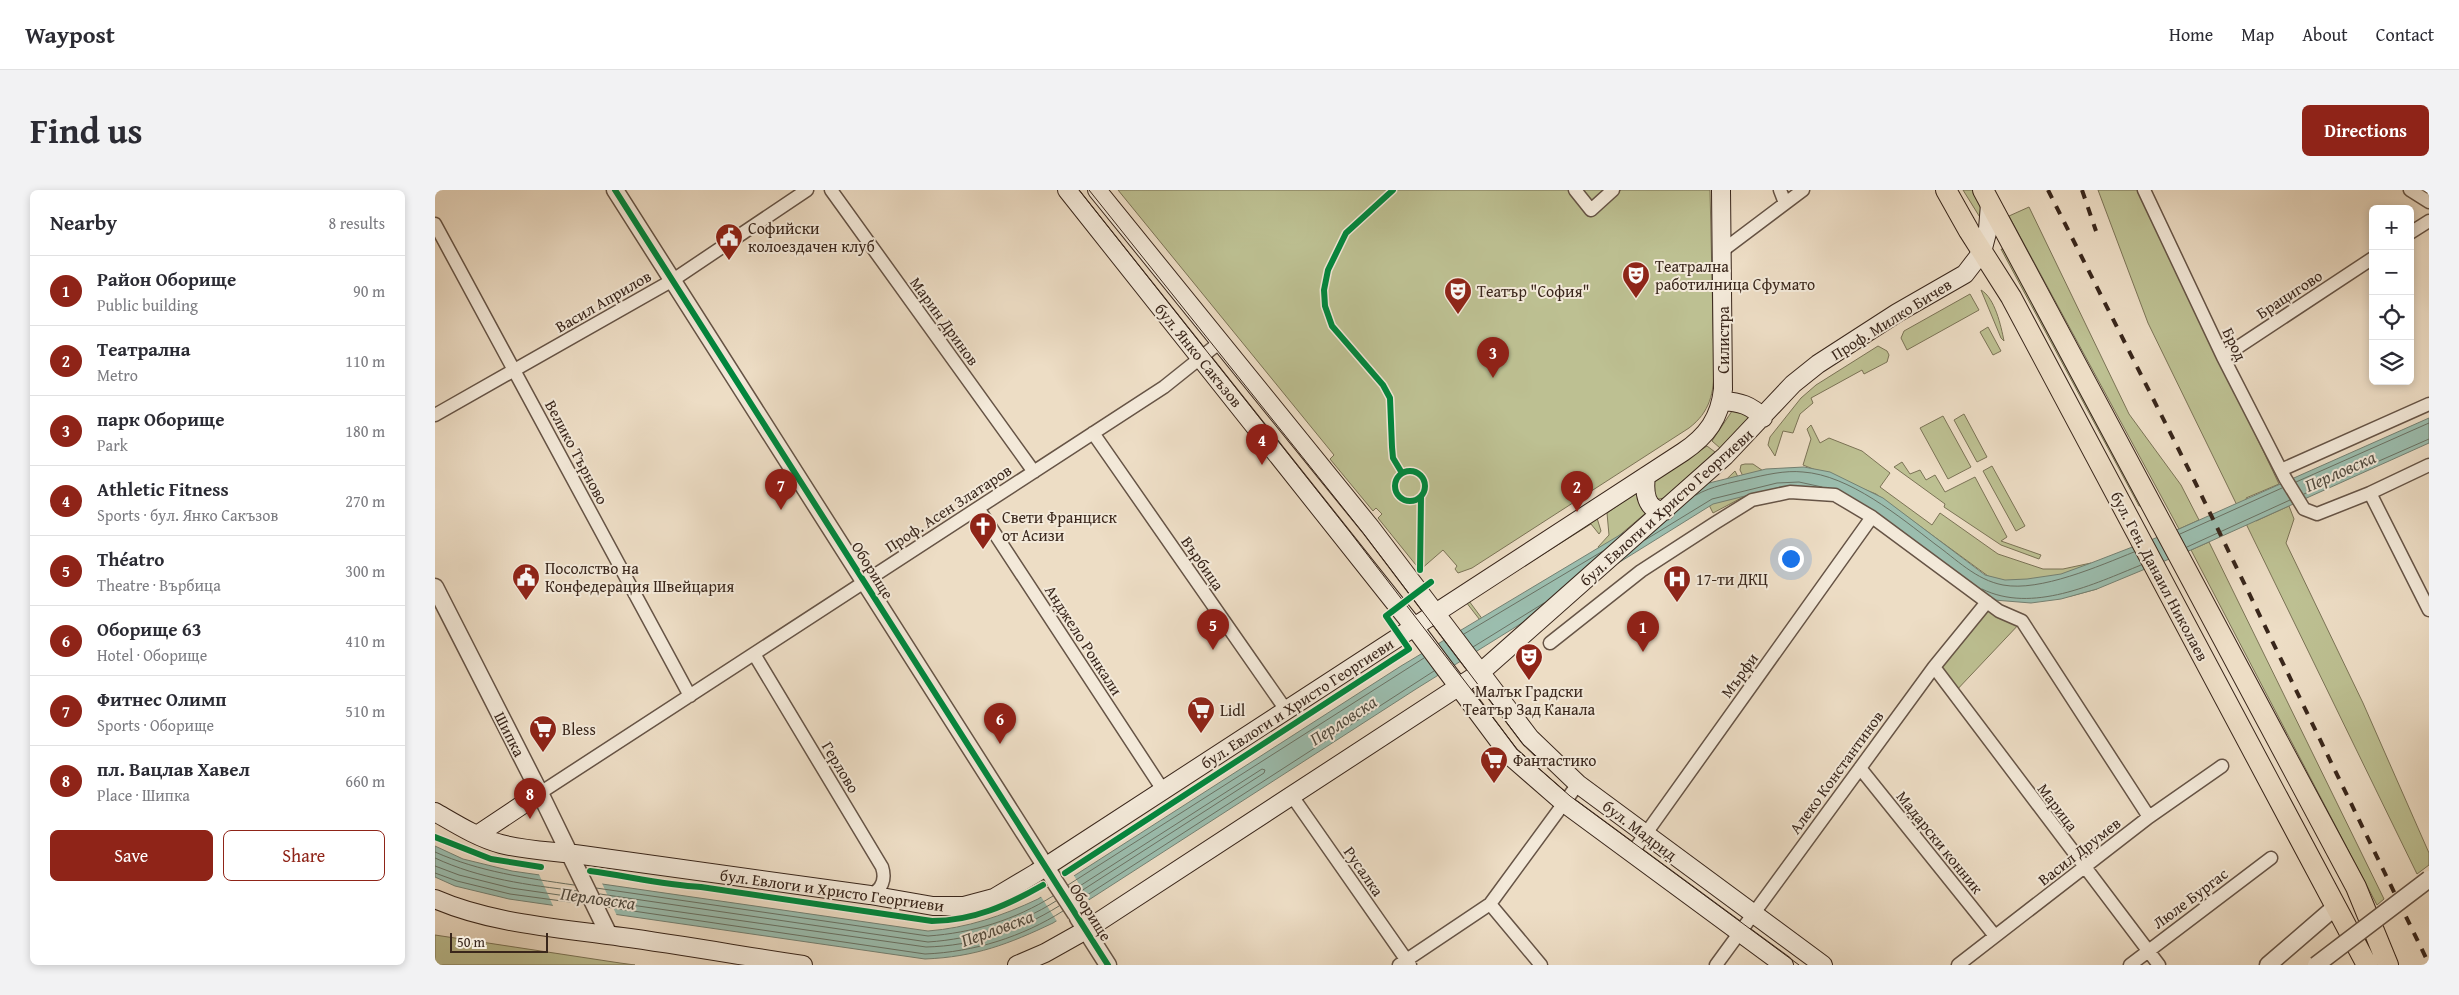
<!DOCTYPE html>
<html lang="en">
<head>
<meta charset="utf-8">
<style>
	body { margin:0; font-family:"Gentium Book Plus",serif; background:#f2f2f3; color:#2b2b33 }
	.controls { position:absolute; right:15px; top:15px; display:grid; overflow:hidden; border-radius:8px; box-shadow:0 2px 8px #0003 }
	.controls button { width:45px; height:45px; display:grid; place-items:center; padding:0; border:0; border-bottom:1px solid #e1e1e2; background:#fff; color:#2b2b33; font:25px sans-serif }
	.scale { position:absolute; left:15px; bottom:12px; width:98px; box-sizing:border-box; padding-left:5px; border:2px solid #39261b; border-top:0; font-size:14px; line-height:18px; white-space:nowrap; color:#39261b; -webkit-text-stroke:4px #f3e9d9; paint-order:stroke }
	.you { position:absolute; left:1355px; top:368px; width:18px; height:18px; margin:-12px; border:4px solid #fff; border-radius:50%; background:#1a73e8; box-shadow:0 0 0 8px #1a73e833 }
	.badge { display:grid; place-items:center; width:32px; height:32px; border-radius:50%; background:#8f2418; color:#fff; font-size:16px; font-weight:700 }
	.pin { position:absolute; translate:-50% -41px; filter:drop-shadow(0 1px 2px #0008) }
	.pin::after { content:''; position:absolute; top:26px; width:18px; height:15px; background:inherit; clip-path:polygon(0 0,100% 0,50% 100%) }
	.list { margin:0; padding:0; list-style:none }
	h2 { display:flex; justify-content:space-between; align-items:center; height:65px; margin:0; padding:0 20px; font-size:21px }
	h2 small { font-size:16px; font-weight:400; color:#7c7c81 }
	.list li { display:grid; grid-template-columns:32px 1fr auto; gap:15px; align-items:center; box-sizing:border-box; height:70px; padding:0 20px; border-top:1px solid #e1e1e2 }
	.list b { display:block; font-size:19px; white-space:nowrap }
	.list p { margin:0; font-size:16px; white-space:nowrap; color:#7c7c81 }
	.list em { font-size:16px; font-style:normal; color:#7c7c81 }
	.actions { display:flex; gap:10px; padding:15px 20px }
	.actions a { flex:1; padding:11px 0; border:1px solid #8f2418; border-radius:8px; text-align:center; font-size:18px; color:#8f2418 }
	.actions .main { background:#8f2418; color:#fff }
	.icon { flex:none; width:28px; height:28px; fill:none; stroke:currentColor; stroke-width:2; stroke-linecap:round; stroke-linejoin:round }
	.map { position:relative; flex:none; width:1994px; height:775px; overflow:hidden; border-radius:8px }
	header { display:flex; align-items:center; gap:30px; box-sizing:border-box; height:70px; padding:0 25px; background:#fff; border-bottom:1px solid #e1e1e2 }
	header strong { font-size:24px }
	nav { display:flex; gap:28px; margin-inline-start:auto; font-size:18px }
	.intro { display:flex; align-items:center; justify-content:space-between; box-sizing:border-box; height:120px; padding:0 30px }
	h1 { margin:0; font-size:35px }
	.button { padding:12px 22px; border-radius:8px; background:#8f2418; color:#fff; font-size:18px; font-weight:700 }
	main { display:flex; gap:30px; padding:0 30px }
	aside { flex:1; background:#fff; border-radius:8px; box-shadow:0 2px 8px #0003 }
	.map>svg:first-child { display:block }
	.green { fill:#bdc092; stroke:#7b7356 }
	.water { fill:#9bbdae; stroke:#748173 }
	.pier { fill:#edddc5 }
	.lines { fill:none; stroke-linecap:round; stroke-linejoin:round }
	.shore { stroke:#6a7264; stroke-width:1 }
	.minor-casing { stroke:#665446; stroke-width:15 }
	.tertiary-casing { stroke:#665446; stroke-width:19 }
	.secondary-casing { stroke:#39261b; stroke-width:20 }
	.primary-casing { stroke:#39261b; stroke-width:22 }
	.minor { stroke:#f3e9d9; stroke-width:12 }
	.tertiary { stroke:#f3e9d9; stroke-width:16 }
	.secondary { stroke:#f3e9d9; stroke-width:18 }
	.primary { stroke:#edddc5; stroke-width:20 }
	.tram { stroke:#39261b; stroke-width:1 }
	.rail { stroke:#39261b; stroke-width:4; stroke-dasharray:9 9; stroke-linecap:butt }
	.tertiary-bridge-casing { stroke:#665446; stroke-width:19; stroke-linecap:butt }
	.tertiary-bridge { stroke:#f3e9d9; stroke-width:16 }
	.cycleway-casing { stroke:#f3e9d9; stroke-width:9 }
	.cycleway { stroke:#00873e; stroke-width:6 }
	.labels { text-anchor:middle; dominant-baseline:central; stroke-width:4; stroke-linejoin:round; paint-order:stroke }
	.poi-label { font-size:16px; fill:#39261b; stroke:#f3e9d9; text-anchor:start }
	.street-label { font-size:16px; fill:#39261b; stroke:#f3e9d9 }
	.water-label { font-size:18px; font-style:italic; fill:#524c40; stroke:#f3e9d9 }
</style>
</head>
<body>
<header>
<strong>Waypost</strong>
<nav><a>Home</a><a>Map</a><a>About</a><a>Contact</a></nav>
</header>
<div class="intro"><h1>Find us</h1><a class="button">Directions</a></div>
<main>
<aside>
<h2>Nearby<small>8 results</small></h2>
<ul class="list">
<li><span class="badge">1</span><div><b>Район Оборище</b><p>Public building</p></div><em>90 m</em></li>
<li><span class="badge">2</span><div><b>Театрална</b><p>Metro</p></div><em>110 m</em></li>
<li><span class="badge">3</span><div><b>парк Оборище</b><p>Park</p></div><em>180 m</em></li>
<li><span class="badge">4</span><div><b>Athletic Fitness</b><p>Sports · бул. Янко Сакъзов</p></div><em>270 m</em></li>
<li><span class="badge">5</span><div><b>Théatro</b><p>Theatre · Върбица</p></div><em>300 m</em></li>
<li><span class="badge">6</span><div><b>Оборище 63</b><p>Hotel · Оборище</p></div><em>410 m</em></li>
<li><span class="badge">7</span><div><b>Фитнес Олимп</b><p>Sports · Оборище</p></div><em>510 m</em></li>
<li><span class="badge">8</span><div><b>пл. Вацлав Хавел</b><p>Place · Шипка</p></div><em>660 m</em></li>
</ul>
<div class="actions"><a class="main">Save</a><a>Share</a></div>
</aside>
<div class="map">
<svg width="1994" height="775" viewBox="0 0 1994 775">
	<rect width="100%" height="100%" fill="#edddc5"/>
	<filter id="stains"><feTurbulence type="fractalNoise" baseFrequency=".004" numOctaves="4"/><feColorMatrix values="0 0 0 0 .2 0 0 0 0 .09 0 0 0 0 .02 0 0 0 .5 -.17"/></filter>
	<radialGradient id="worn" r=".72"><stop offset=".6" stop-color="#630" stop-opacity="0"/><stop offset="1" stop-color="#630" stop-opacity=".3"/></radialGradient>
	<!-- green -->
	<path class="green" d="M683,0H1134L1156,27L1186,0H1275L1279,178C1279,203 1275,222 1254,238L1037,378L1023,383L1020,379L1022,376L1008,360L985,380L943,328L947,324L941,318L938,321L895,269L899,265Z
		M1144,0H1172L1155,14Z
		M1528,0H1538L1547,17L1546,29Z
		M1663,0H1704L1844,294L1811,308L1821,331L1854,316L1859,329L1851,353L1928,513L1994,663V675L1982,684L1713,133Z
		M1594,17L1694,224L1746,295L1764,330L1744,339L1574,26Z
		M1566,59L1569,60L1706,316H1704Z
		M1546,100C1560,108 1566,136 1569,151L1566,148Z
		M1535,104L1544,120L1472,160L1466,148L1469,141Z
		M1553,137L1566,161L1558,165L1545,142Z
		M1443,156L1452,161L1454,165L1452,172L1429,184L1427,180L1376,208L1378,213L1365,224L1358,243L1348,241L1340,266L1333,255L1335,247L1366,208L1381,195Z
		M1299,218L1315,222V229L1285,258L1277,251Z
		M1529,224L1552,267L1542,272L1519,230Z
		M1508,226L1536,277L1513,289L1485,238Z
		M1376,235L1385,253L1394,248L1427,261L1455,283L1445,297L1497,335L1505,323L1563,364L1608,379H1628L1656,373L1662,399L1636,406L1619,408L1553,386L1441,304L1368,275L1376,249L1372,239Z
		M1272,256L1280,262L1229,308L1219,310L1217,293Z
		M1467,272L1475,284L1485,280L1491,290L1500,285L1510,302L1540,287L1572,347L1566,351L1606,365L1604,369L1566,355L1509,317L1510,314L1459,277Z
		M1310,274H1318L1337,287L1316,303L1305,280L1306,275Z
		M1557,276L1590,336L1581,341L1548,281Z
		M1300,281L1312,305L1278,323L1271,309Z
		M1201,303L1213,321L1166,361L1163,357L1174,345L1172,323Z
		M1162,328L1166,341L1164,344L1156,334L1034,411L1060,446L1058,447L1031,412Z
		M1774,352L1949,709L1942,715L1756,360Z
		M1552,412L1587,431L1518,504L1499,477Z
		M0,745L185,773L200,775H0Z"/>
	<!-- water -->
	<path class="water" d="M1994,228V253L1756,360L1662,399L1626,409L1596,413L1559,410L1434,323L1383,300L1342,298L1278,314L981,499L618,733C574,754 540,767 490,769L74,709L20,696L0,687V656L28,669L77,681L493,741C532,738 567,726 603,709L966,476L1270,294L1331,279L1369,277L1395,282L1448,308L1550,385L1570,390L1592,389L1626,384L1656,373L1744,339Z"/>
	<!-- pier -->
	<path class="pier" d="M103,682L166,691L182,726L119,718Z
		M638,684L655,712L623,733L605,705Z"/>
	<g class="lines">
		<!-- shore -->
		<path class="shore" d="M1861,292L1994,233
			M1869,304L1994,249
			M1261,305C1277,296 1295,293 1312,289C1330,285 1350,280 1368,282C1414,285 1465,327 1500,354C1521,369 1541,390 1568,395C1605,402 1664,376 1699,362
			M1745,344L1847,298
			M1210,350L1277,309L1342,293L1364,292L1387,297
			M1752,357L1855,310
			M1547,399C1597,424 1659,394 1706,375
			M1029,444L1168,361
			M1038,457L1109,413
			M0,662C45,682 91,688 139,695
			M0,668C45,689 93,695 142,701
			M0,676L24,685L76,698L145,708
			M0,683L22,691L75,704L149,714
			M633,695L989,468
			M161,698L493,746C537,743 580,730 618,706
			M637,701L827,579L830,580L829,583L640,705
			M165,704L493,752C538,749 583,735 621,711
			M168,711L491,757C538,756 584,741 624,716
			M643,711L999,481
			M171,717L490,764C539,762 587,747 628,721"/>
		<!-- minor casing -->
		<g class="minor-casing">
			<path id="minor" d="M396,0L599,282
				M1140,0L1156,20L1178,0
				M1345,0L1350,13
				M1709,0L1788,167L1850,288L1869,319L1882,324L1935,303L1994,275
				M1975,0L1994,12
				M0,34L255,506
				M1975,43L1994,31
				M1287,61L1368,0
				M1788,167L1938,68
				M0,225L238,90L372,0
				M658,243L851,520
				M1846,280L1994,214
				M1935,303L1994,420
				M543,318L728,600
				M1115,453L1206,381L1280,333L1317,310L1355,302L1400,305L1437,327L1564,421L1587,431L1714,627
				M319,464L447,677C451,689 447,700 435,705
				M1499,477L1724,775
				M1425,578L1560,746
				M105,603L729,197L784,153
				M857,606L975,775
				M1197,663L1437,327
				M1055,714L1106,775
				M964,775L1055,714L1143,594
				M1281,775L1499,477L1552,412
				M1523,775L1714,627L1787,576
				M1695,775L1836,668"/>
		</g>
		<!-- tertiary casing -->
		<g class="tertiary-casing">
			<path id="tertiary" d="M180,0L618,688
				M0,397L105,603L174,745
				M643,728L673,775
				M1833,775L1899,718"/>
		</g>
		<!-- secondary casing -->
		<g class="secondary-casing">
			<path id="secondary" d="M632,0L979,437L1075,566L1129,613L1349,775
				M662,0L936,338L1095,548L1143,594L1388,775
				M1287,211C1305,212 1316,215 1328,228
				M1211,286C1209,301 1210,321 1230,321
				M0,622C21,634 43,648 66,654C93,661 120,661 147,665L435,705L498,716H529L559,708L601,683L1248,262C1272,246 1285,228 1288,199L1286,0
				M42,645L105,603
				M0,709C57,734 125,738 187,747C247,755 308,766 368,775
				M582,775L610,763L651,740L1046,482L1290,266L1358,194L1383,174L1462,123L1530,84L1547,62L1553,39L1555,14"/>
		</g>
		<!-- primary casing -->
		<g class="primary-casing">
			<path id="primary" d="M1511,0L1534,41L1576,107L1932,775
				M1548,0L1921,697L1953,775"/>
		</g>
		<!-- minor -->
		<use href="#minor" class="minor"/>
		<!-- tertiary -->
		<use href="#tertiary" class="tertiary"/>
		<!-- secondary -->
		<use href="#secondary" class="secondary"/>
		<!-- primary -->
		<use href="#primary" class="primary"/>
		<!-- tram -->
		<path class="tram" d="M644,0L915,342L1082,559L1135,606L1364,775
			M654,0L929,344L1088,554L1112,576"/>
		<!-- rail -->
		<path class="rail" d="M1613,0L1759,290L1994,774
			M1647,0L1661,41"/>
		<!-- tertiary-bridge casing -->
		<g class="tertiary-bridge-casing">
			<path id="tertiary-bridge" d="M620,692L641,724
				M1881,775L1994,689"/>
		</g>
		<!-- tertiary-bridge -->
		<use href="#tertiary-bridge" class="tertiary-bridge"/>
		<!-- cycleway casing -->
		<g class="cycleway-casing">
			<path id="cycleway" d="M180,0L673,775
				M958,0L911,43L893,80L889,100L890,116L897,136L948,195L955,208L957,257L958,268L967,283
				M960 296a15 15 0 1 1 30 0a15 15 0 1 1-30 0Z
				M985,380L986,307
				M0,647L56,669L106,677
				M155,681C192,686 229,695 266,697L497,731C538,731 573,715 608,695
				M630,683L974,459L951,426L996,392"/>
		</g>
		<!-- cycleway -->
		<use href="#cycleway" class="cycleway"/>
	</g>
	<!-- icons -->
	<defs>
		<g id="civic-pin" transform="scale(1.4375)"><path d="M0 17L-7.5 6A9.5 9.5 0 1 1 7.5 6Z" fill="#8f2418" stroke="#f3e9d9"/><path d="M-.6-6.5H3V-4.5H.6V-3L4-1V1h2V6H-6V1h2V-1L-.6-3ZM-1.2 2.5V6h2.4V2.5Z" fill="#fff"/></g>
		<g id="theatre-pin" transform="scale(1.4375)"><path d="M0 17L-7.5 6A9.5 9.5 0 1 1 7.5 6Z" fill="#8f2418" stroke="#f3e9d9"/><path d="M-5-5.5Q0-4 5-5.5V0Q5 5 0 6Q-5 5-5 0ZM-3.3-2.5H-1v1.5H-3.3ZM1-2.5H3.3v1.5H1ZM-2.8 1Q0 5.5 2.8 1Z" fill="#fff"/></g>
		<g id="church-pin" transform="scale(1.4375)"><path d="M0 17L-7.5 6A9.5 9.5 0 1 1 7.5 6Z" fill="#8f2418" stroke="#f3e9d9"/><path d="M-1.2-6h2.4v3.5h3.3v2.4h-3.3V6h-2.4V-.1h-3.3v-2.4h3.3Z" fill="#fff"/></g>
		<g id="hospital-pin" transform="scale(1.4375)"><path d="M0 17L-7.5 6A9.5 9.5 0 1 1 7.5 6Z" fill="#8f2418" stroke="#f3e9d9"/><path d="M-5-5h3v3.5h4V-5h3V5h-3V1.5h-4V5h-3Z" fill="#fff"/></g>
		<g id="supermarket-pin" transform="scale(1.4375)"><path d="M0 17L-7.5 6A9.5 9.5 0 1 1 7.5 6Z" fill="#8f2418" stroke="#f3e9d9"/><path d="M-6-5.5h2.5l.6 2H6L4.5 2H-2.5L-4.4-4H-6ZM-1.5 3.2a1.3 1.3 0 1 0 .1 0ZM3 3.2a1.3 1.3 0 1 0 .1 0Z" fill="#fff"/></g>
	</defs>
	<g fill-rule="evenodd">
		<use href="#civic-pin" x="294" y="47"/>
		<use href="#theatre-pin" x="1201" y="85"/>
		<use href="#theatre-pin" x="1023" y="101"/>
		<use href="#church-pin" x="548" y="336"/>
		<use href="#civic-pin" x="91" y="387"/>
		<use href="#hospital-pin" x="1242" y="389"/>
		<use href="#theatre-pin" x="1094" y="467"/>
		<use href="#supermarket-pin" x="766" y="520"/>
		<use href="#supermarket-pin" x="108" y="539"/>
		<use href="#supermarket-pin" x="1059" y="570"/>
	</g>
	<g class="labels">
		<!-- poi labels -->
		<g class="poi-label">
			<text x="313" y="38">Софийски<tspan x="313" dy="18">колоездачен клуб</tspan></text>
			<text x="1220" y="76">Театрална<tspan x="1220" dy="18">работилница Сфумато</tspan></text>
			<text x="1042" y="101">Театър "София"</text>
			<text x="567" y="327">Свети Франциск<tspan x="567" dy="18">от Асизи</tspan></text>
			<text x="110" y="378">Посолство на<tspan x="110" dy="18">Конфедерация Швейцария</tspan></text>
			<text x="1261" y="389">17-ти ДКЦ</text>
			<text x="1094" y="501" text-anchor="middle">Малък Градски<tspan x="1094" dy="18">Театър Зад Канала</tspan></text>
			<text x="785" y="520">Lidl</text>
			<text x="127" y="539">Bless</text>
			<text x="1078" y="570">Фантастико</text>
		</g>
		<!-- street labels -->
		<g class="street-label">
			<text transform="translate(1854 104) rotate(-33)">Брацигово</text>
			<text transform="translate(168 111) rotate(-30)">Васил Априлов</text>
			<text transform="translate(1456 129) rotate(-32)">Проф. Милко Бичев</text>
			<text transform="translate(510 131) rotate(54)">Марин Дринов</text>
			<text transform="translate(1288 150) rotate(-90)">Силистра</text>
			<text transform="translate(1800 154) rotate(64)">Брод</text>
			<text transform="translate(764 165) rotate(51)">бул. Янко Сакъзов</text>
			<text transform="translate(142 262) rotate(62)">Велико Търново</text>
			<text transform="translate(1231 317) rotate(-42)">бул. Евлоги и Христо Георгиеви</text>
			<text transform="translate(513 318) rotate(-33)">Проф. Асен Златаров</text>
			<text transform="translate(768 373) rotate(55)">Върбица</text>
			<text transform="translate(438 380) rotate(58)">Оборище</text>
			<text transform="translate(1725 386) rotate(62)">бул. Ген. Данаил Николаев</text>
			<text transform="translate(649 450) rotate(57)">Анджело Ронкали</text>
			<text transform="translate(1304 485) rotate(-54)">Мърфи</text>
			<text transform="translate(862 513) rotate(-33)">бул. Евлоги и Христо Георгиеви</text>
			<text transform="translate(75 544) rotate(63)">Шипка</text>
			<text transform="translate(406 577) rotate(59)">Герлово</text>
			<text transform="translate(1401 582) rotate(-54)">Алеко Константинов</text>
			<text transform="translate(1623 617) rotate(53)">Марица</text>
			<text transform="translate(1205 640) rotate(37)">бул. Мадрид</text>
			<text transform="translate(1505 652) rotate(51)">Мадарски конник</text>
			<text transform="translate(1644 661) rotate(-38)">Васил Друмев</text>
			<text transform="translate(929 681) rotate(55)">Русалка</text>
			<text transform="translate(397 700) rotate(8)">бул. Евлоги и Христо Георгиеви</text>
			<text transform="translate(1755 708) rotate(-37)">Люле Бургас</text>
			<text transform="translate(656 722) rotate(58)">Оборище</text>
		</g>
		<!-- water labels -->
		<g class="water-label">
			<text transform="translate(1905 281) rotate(-24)">Перловска</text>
			<text transform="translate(908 530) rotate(-33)">Перловска</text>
			<text transform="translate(163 708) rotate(8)">Перловска</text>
			<text transform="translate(562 738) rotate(-20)">Перловска</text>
		</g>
	</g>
	<rect width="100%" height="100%" filter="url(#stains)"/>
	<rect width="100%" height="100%" fill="url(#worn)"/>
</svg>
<div class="controls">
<button>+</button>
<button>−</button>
<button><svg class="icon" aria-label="locate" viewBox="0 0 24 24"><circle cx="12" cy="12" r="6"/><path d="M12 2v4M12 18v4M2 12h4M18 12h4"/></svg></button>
<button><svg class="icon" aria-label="layers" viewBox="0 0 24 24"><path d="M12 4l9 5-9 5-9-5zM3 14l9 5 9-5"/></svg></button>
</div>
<div class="scale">50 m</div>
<div class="you"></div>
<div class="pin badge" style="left:1208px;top:462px">1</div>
<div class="pin badge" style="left:1142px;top:322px">2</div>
<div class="pin badge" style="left:1058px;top:188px">3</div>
<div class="pin badge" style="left:827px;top:275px">4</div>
<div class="pin badge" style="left:778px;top:460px">5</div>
<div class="pin badge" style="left:565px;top:554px">6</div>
<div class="pin badge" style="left:346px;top:320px">7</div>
<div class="pin badge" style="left:95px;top:629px">8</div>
</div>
</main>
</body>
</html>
